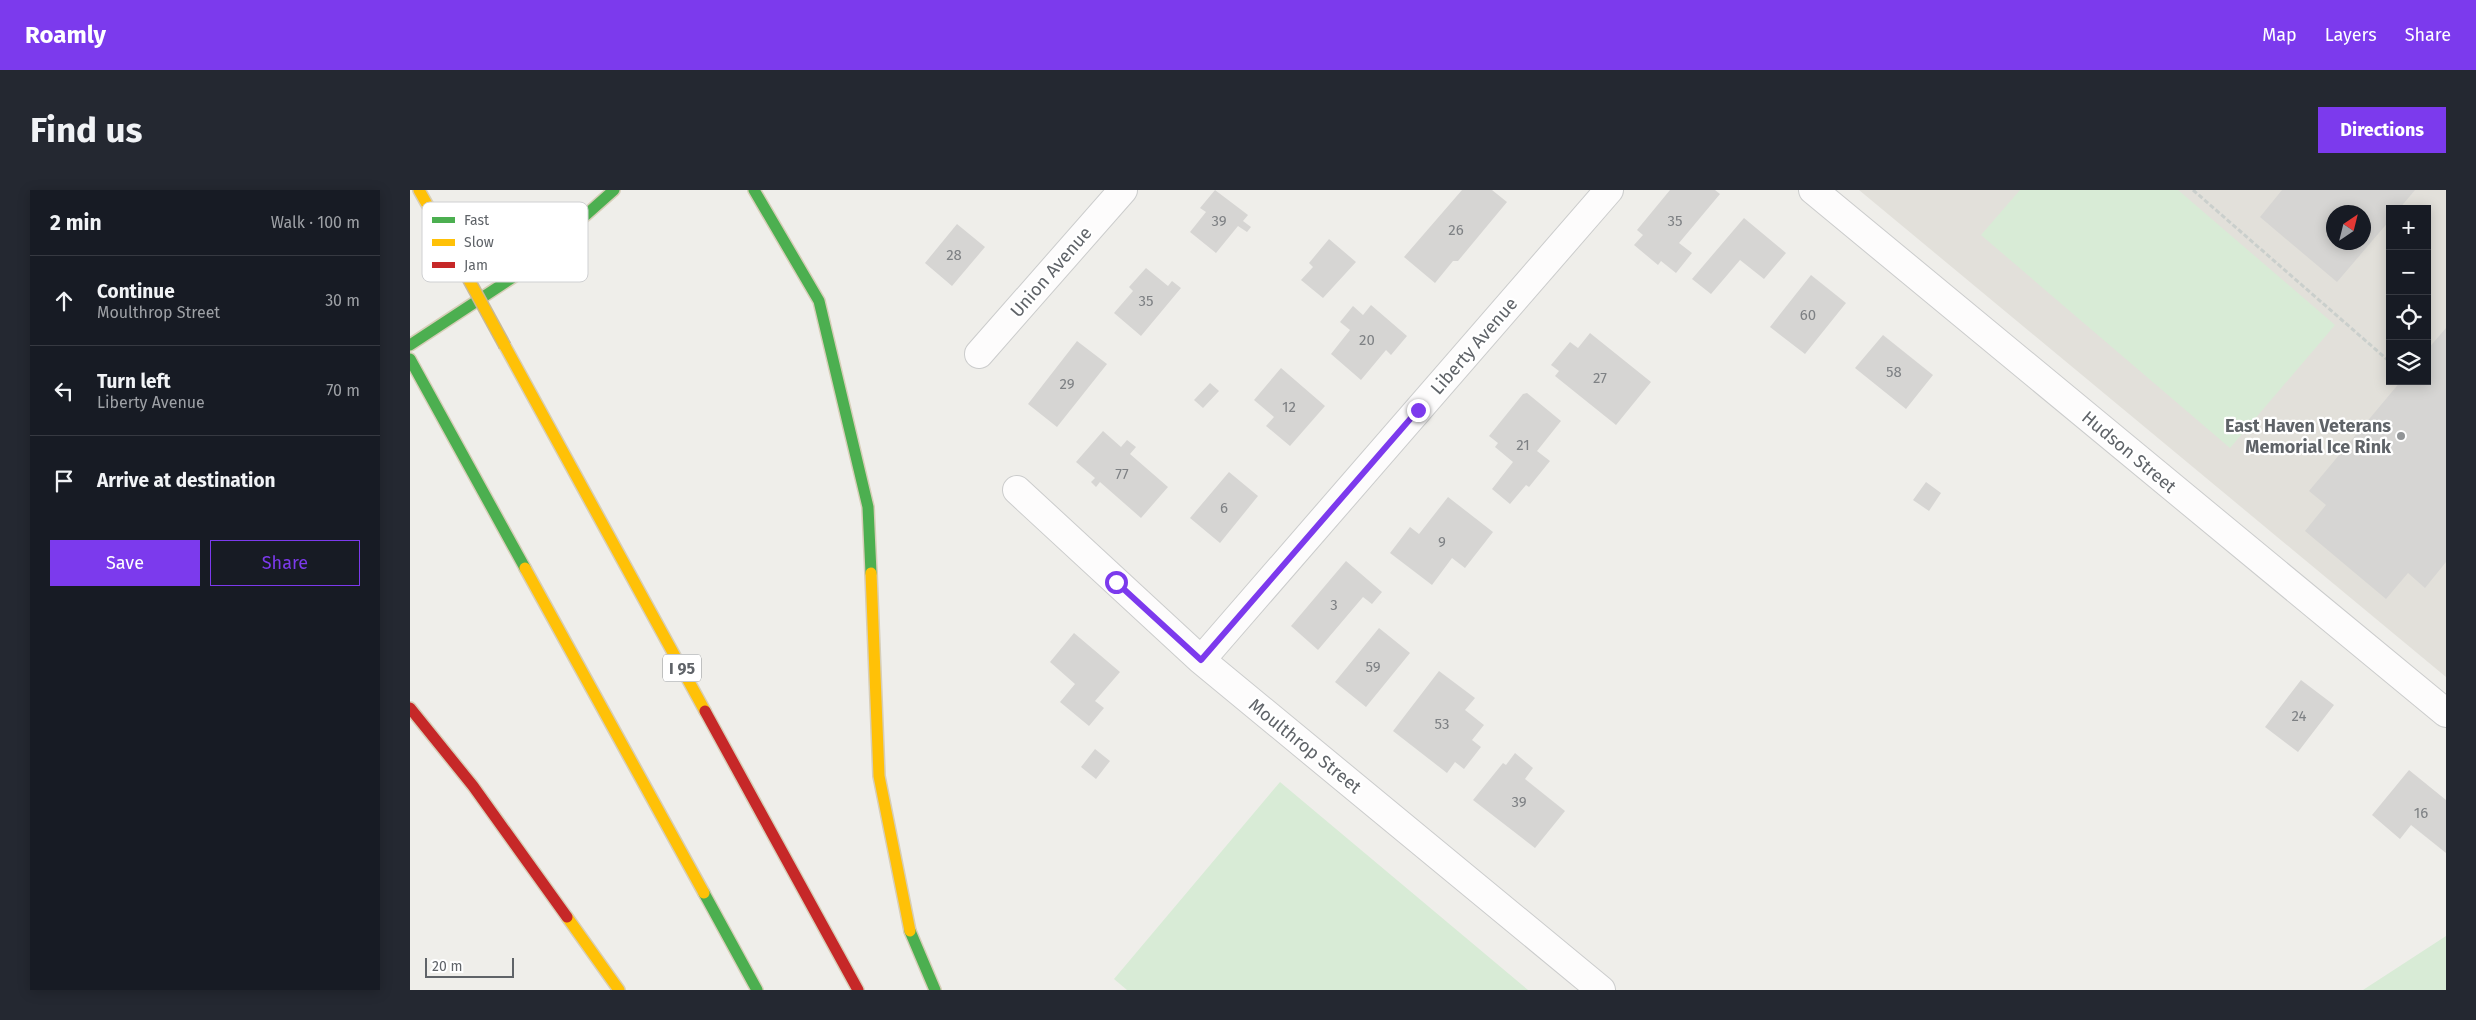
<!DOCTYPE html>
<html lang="en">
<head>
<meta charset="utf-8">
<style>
	body { margin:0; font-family:"Fira Sans",sans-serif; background:#242831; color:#f1f3f6 }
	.controls { position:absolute; right:15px; top:15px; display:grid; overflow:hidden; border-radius:0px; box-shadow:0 2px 12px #0003 }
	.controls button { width:45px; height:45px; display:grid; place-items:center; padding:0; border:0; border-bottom:1px solid #363941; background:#171b24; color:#f1f3f6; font:25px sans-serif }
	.compass { position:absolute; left:1916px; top:15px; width:45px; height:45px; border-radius:50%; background:#171b24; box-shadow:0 2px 12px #0003; rotate:35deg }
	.scale { position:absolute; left:15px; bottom:12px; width:89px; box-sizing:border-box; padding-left:5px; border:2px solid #5f6368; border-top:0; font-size:14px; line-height:18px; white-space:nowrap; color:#5f6368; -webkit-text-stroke:4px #fff; paint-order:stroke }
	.stop { position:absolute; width:15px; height:15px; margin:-11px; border:4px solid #7c3aed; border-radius:50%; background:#fff }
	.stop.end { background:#7c3aed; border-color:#fff; box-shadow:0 1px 5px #0008 }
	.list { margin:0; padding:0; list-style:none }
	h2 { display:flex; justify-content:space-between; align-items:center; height:65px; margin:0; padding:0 20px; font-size:21px }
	h2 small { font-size:16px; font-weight:400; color:#9ea1a6 }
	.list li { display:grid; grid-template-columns:32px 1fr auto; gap:15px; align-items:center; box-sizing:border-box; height:90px; padding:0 20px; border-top:1px solid #363941 }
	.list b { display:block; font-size:19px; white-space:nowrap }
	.list p { margin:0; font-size:16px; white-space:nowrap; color:#9ea1a6 }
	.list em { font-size:16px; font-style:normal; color:#9ea1a6 }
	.actions { display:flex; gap:10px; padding:15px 20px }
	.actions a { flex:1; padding:11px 0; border:1px solid #7c3aed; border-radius:0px; text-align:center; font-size:18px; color:#7c3aed }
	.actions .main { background:#7c3aed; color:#fff }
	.icon { flex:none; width:28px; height:28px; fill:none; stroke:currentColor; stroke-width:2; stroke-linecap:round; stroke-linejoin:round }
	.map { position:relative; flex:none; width:2036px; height:800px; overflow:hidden; border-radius:0px }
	header { display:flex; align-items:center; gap:30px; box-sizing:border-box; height:70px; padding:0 25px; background:#7c3aed; color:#fff }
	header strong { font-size:24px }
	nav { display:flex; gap:28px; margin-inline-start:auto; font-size:18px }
	.intro { display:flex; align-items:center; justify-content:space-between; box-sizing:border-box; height:120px; padding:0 30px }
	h1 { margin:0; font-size:35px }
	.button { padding:12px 22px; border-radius:0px; background:#7c3aed; color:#fff; font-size:18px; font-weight:700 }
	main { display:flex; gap:30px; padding:0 30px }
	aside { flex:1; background:#171b24; border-radius:0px; box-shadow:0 2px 12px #0003 }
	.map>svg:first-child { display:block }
	.education { fill:#e2e0da; fill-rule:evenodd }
	.green { fill:#d8ebd6 }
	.building { fill:#d6d5d3; fill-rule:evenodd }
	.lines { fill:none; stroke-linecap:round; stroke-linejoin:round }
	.street-casing { stroke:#cbcccc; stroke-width:30 }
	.fast-casing { stroke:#d7ceb8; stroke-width:14 }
	.slow-casing { stroke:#d7ceb8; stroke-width:14 }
	.jam-casing { stroke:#d7ceb8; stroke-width:14 }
	.path { stroke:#cacfcc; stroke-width:3; stroke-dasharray:5 2.5; stroke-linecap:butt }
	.street { stroke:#fdfcfc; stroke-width:28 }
	.fast { stroke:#4caf50; stroke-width:11 }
	.slow { stroke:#ffc107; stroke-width:11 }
	.jam { stroke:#c62828; stroke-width:11 }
	.slow-bridge-casing { stroke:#c8b996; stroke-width:14; stroke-linecap:butt }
	.slow-bridge { stroke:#ffc107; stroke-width:11 }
	.route { stroke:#7c3aed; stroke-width:6 }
	.poi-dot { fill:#919496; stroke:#fff; stroke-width:2 }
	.labels { text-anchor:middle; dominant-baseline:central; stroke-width:4.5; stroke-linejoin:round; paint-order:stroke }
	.number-label { font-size:15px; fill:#7e8184 }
	.shield { fill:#fff; stroke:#8f9295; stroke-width:1 }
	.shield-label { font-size:16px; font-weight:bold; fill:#5f6368 }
	.street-label { font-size:18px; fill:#5f6368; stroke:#fff }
	.poi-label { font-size:18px; font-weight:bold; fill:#5f6368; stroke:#fff; text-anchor:end }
	.key { fill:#fff; stroke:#cfd0d2; stroke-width:1 }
	.key-label { font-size:14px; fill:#5f6368 }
</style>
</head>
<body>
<header>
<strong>Roamly</strong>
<nav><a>Map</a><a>Layers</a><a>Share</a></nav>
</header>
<div class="intro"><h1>Find us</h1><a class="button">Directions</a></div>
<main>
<aside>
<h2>2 min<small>Walk · 100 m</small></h2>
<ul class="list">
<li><svg class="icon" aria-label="ahead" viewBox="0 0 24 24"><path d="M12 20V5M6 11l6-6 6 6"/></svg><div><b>Continue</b><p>Moulthrop Street</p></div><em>30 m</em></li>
<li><svg class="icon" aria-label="left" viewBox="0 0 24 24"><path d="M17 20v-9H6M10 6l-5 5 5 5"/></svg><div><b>Turn left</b><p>Liberty Avenue</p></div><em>70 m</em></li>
<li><svg class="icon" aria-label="arrive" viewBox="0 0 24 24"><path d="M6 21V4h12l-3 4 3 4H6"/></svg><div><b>Arrive at destination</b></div></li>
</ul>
<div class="actions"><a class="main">Save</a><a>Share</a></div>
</aside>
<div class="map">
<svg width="2036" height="800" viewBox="0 0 2036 800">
	<rect width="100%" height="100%" fill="#efeeea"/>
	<!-- education -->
	<path class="education" d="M1449,0H2036V487ZM1980,19H2017V191H1980ZM1924,22H1954V52H1924Z"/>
	<!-- green -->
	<path class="green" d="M1610,0H1768L1925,135L1820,258L1571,45Z
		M870,592L1118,800H717L704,789Z
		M2036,746V800H1953Z"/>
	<!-- building -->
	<path class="building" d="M805,0L838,25L833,31L841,37L837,42L828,36L806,63L780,42L796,22L790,18Z
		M1052,0H1082L1097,12L1048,71H1043L1025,93L994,67Z
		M1260,0H1305L1310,4L1269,53L1282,63L1266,83L1251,71L1248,75L1224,55L1233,45L1227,40Z
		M1872,0H2005L1989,19H1980V30L1927,92L1850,27ZM1924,22H1954V52H1924Z
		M1334,28L1376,63L1354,89L1330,70L1301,104L1282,89Z
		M547,34L575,57L542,96L515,73Z
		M919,49L946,72L913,108L891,90L903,77L899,73Z
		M736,78L758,96L762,91L771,98L731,146L704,123L723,101L719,97Z
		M1401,85L1436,113L1395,164L1360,137Z
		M961,115L997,146L981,165L976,160L951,190L921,164L940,140L930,132L943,116L953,125Z
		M2036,138V372L2015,398L1998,383L1976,409L1895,341L1916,315L1899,301L1991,191H2017V160Z
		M1180,143L1241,192L1206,235L1145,186L1149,181L1141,175L1160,152L1168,158Z
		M1473,145L1523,185L1496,219L1445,178Z
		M667,151L697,174L647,237L618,214Z
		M871,178L915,216L880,256L856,236L864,227L844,210Z
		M800,193L809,201L793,218L784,210Z
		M1117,203L1151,231L1127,261L1140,271L1119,297L1116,295L1100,314L1082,299L1103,272L1085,257L1088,253L1079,246L1113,204Z
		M693,241L711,257L717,250L726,257L720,264L758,297L731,328L690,292L686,297L681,292L685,288L666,272Z
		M819,282L848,306L810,353L780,328Z
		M1516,292L1531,303L1519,321L1503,310Z
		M1038,307L1083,342L1055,378L1042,368L1022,395L980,363L1000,337L1009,344Z
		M936,371L972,402L962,414L953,407L908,460L881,436Z
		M969,438L1000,463L956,517L925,492Z
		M664,443L710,482L685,511L694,518L679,536L650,512L665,494L640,472Z
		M1029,481L1065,508L1055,520L1074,535L1062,550L1071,557L1054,579L1045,572L1037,583L983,541Z
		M1891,490L1924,515L1888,562L1855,537Z
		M685,559L700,571L686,589L671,577Z
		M1105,563L1123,578L1115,589L1155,621L1125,658L1063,610L1093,573L1096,575Z
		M1999,580L2036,610V663L2001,635L1990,649L1962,625Z"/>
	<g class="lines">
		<!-- street casing -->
		<g class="street-casing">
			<path id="street" d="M1403,0L2036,523
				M569,164L713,0
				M607,300L791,470L1191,800
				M791,470L1199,0"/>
		</g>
		<!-- fast casing -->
		<g class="fast-casing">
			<path id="fast" d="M344,0L409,111L458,317L461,383
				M0,155L114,80L204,0
				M0,169L115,378
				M294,703L347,800
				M500,741L525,800"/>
		</g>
		<!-- slow casing -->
		<g class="slow-casing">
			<path id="slow" d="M9,0L41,57
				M95,156L295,521
				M115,378L294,703
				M461,383L469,586L500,741
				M157,727L209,800"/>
		</g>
		<!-- jam casing -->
		<g class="jam-casing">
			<path id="jam" d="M0,518L63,596L157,727
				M295,521L448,800"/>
		</g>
		<!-- path -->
		<path class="path" d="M1783,0L1980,172"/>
		<!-- street -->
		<use href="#street" class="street"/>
		<!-- fast -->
		<use href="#fast" class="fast"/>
		<!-- slow -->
		<use href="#slow" class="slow"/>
		<!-- jam -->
		<use href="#jam" class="jam"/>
		<!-- slow-bridge casing -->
		<g class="slow-bridge-casing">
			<path id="slow-bridge" d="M41,57L95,156"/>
		</g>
		<!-- slow-bridge -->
		<use href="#slow-bridge" class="slow-bridge"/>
	</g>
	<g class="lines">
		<!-- route -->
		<path class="route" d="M706,392L791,470L1008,220"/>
	</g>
	<!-- markers -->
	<circle class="poi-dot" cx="1991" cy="246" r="5"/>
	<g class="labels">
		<!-- number labels -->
		<g class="number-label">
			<text x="809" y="31">39</text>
			<text x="1265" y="31">35</text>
			<text x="1046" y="40">26</text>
			<text x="544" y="65">28</text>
			<text x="736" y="111">35</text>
			<text x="1398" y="125">60</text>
			<text x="957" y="150">20</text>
			<text x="1484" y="182">58</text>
			<text x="1190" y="188">27</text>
			<text x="657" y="194">29</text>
			<text x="879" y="217">12</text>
			<text x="1113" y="255">21</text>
			<text x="712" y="284">77</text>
			<text x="814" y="318">6</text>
			<text x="1032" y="352">9</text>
			<text x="924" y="415">3</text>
			<text x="963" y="477">59</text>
			<text x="1889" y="526">24</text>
			<text x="1032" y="534">53</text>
			<text x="1109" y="612">39</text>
			<text x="2011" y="623">16</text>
		</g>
		<!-- shield labels -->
		<rect class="shield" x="253" y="464.5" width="38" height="27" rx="4"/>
		<g class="shield-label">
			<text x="272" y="478">I 95</text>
		</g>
		<!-- street labels -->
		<g class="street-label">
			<text transform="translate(641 82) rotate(-49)">Union Avenue</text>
			<text transform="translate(1064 156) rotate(-49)">Liberty Avenue</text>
			<text transform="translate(1719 262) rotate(40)">Hudson Street</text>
			<text transform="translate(895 556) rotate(39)">Moulthrop Street</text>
		</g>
		<!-- poi labels -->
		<g class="poi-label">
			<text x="1981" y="236">East Haven Veterans<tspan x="1981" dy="21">Memorial Ice Rink</tspan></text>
		</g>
	</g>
	<!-- legend -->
	<rect x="12" y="12" width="166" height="80" rx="8" class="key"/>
	<rect x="22" y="27" width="23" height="6" fill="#4caf50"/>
	<rect x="22" y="49" width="23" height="7" fill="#ffc107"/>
	<rect x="22" y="72" width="23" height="6" fill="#c62828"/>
	<g class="key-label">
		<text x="54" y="35">Fast</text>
		<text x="54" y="57">Slow</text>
		<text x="54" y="80">Jam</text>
	</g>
</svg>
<div class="controls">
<button>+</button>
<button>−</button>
<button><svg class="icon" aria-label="locate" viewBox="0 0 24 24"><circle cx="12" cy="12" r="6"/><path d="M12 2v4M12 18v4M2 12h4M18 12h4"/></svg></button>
<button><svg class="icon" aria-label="layers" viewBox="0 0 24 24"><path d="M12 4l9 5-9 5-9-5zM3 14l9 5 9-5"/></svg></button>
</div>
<svg class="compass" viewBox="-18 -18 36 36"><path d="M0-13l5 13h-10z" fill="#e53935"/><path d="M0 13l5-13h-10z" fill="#9ea1a6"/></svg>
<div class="scale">20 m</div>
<div class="stop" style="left:706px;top:392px"></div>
<div class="stop end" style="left:1008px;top:220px"></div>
</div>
</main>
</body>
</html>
